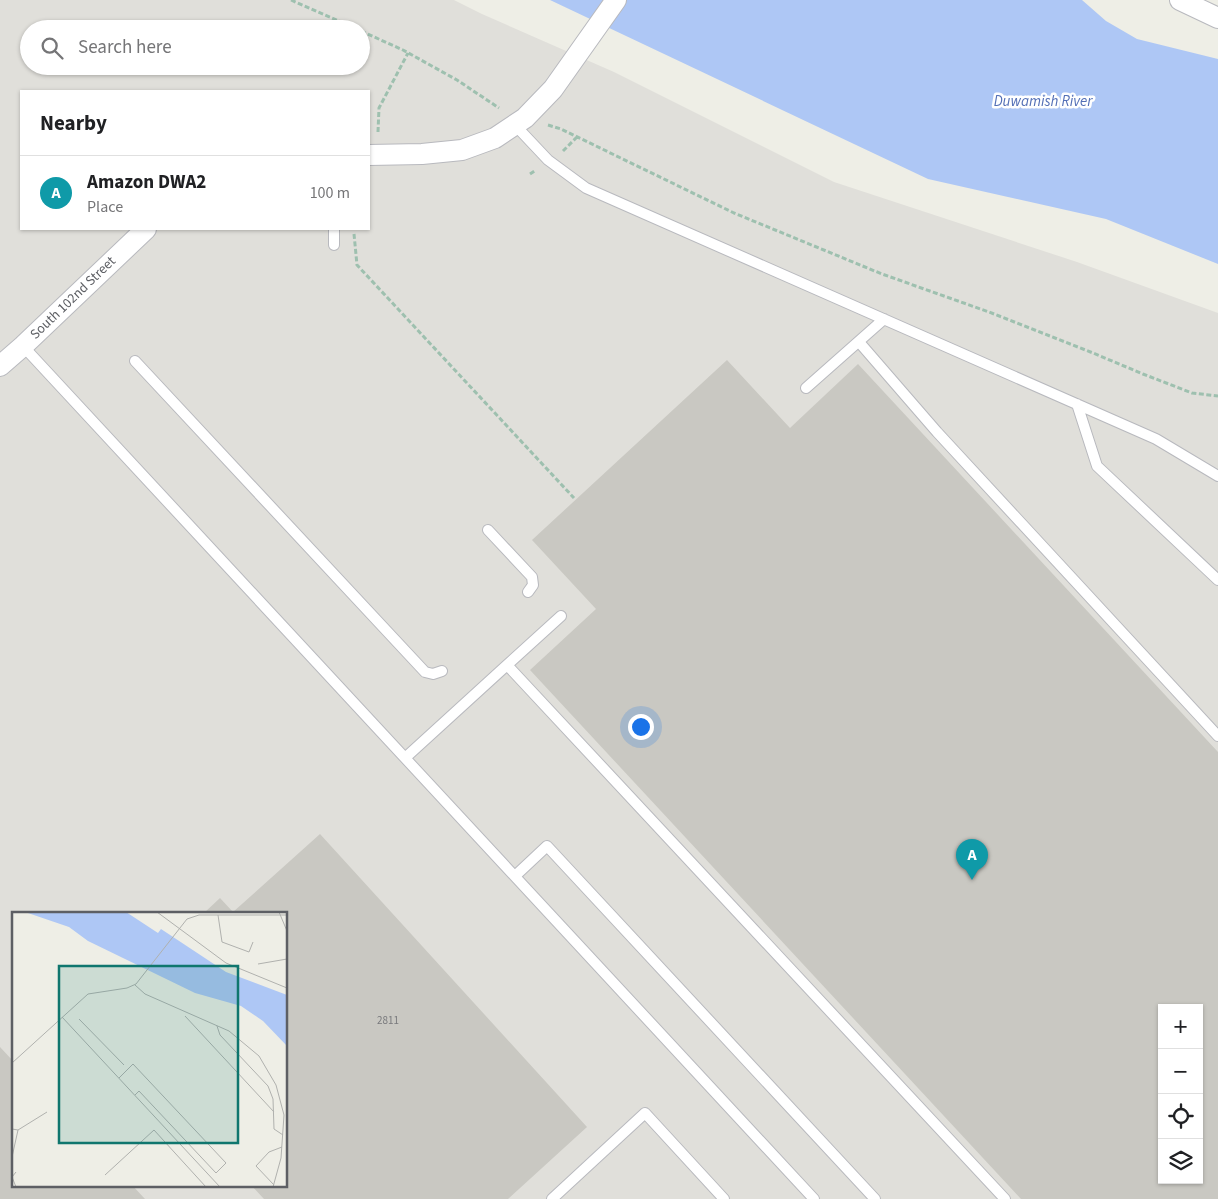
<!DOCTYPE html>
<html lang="en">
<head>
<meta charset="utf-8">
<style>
	body { margin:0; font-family:"Source Sans 3",sans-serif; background:#f6f6f6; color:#202124 }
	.controls { position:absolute; right:15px; bottom:15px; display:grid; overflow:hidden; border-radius:0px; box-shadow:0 1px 4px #0004 }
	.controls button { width:45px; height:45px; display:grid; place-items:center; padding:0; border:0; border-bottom:1px solid #e0e0e0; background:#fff; color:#202124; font:25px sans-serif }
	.you { position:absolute; left:640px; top:726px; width:18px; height:18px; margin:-12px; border:4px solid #fff; border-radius:50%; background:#1a73e8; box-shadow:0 0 0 8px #1a73e833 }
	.badge { display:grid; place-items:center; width:32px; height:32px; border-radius:50%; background:#0b8043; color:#fff; font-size:16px; font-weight:700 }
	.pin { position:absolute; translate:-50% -41px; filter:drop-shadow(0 1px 2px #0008) }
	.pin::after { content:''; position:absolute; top:26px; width:18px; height:15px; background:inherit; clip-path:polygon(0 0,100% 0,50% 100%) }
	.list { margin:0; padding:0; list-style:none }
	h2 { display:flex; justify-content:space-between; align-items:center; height:65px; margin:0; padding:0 20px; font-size:21px }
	h2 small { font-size:16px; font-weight:400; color:#757577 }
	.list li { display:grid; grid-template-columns:32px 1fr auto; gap:15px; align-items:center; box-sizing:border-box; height:75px; padding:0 20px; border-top:1px solid #e0e0e0 }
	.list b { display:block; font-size:19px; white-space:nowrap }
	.list p { margin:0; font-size:16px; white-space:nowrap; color:#757577 }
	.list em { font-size:16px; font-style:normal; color:#757577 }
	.icon { flex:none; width:28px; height:28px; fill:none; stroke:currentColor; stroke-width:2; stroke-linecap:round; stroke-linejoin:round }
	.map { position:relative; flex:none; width:1218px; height:1199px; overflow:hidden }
	.search { position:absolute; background:#fff; box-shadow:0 1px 4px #0004; left:20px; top:20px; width:350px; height:55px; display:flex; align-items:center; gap:12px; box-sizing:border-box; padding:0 18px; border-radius:28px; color:#757577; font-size:19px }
	.panel { position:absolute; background:#fff; box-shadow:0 1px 4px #0004; left:20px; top:90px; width:350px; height:140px; border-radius:0px }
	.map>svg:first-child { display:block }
	.industrial { fill:#e0dfda; fill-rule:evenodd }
	.water { fill:#aec7f5 }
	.building { fill:#c9c8c2; fill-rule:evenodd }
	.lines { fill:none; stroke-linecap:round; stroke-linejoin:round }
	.lane-casing { stroke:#b8b9be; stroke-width:12 }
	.street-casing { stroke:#b8b9be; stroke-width:22 }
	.path { stroke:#9ec0af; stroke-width:3; stroke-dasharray:5 2.5; stroke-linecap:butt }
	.lane { stroke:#fff; stroke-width:10 }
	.street { stroke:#fff; stroke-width:20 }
	.labels { text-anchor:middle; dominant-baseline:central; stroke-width:5; stroke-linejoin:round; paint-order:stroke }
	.number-label { font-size:11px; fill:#78797c }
	.street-label { font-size:14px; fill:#5d5f64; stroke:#fff }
	.water-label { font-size:15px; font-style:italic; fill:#536fb6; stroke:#fff }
	.inset-road { fill:none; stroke:#b0b1ae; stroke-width:1 }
	.view { fill:#0f766e; fill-opacity:0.15; stroke:#0f766e; stroke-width:2.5 }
	.inset-edge { fill:none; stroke:#5d5f64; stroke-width:2.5 }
</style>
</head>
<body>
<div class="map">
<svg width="1218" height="1199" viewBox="0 0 1218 1199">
	<rect width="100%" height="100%" fill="#eeeee6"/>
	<!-- industrial -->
	<path class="industrial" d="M0,0H454L482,14L614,72L834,182L1077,262L1218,313V1199H0ZM29,29H361V66H29ZM21,91H369V229H21ZM14,913H286V1185H14ZM1162,1008H1199V1180H1162Z"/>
	<!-- water -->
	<path class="water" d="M550,0H1082L1106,21L1137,39L1218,59V264L1106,219L928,179Z"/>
	<!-- building -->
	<path class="building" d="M727,360L790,428L858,364L1218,752V1199H1021L530,670L596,609L532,540ZM1162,1008H1199V1180H1162Z
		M320,834L587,1127L508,1199H264L251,1185H286V913H204L220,898L233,912Z
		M0,1047L14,1062V1185H132L145,1199H0Z"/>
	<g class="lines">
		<!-- lane casing -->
		<g class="lane-casing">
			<path id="lane" d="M515,125L548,160L586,188L1156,439L1218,476
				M334,229V245
				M859,342L937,432L1218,736
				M23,346L814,1199
				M135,361L425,672L433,674L442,671
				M806,388L884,319
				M1077,404L1097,466L1218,580
				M488,530L532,577L533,585L528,592
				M507,665L561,616
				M405,758L507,665L1005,1199
				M515,876L547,846L875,1199
				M552,1199L645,1113L724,1199"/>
		</g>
		<!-- street casing -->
		<g class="street-casing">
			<path id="street" d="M1180,0L1218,18
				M369,155L422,154L462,150L495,138L525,118L553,89L616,0
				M0,366L23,346L146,229"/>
		</g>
		<!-- path -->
		<path class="path" d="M291,0L357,29
			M361,31L403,50L457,80L499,108
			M548,125L561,129L734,213L882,274L989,312L1093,353L1143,374L1192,393L1218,396
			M378,132L379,108L408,53
			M563,151L577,137
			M530,174L536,170
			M354,234L357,265L574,498"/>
		<!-- lane -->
		<use href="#lane" class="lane"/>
		<!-- street -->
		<use href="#street" class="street"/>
	</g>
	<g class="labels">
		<!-- number labels -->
		<g class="number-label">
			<text x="388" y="1020">2811</text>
		</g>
		<!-- street labels -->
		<g class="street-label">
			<text transform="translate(73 298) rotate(-44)">South 102nd Street</text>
		</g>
		<!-- water labels -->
		<g class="water-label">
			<text x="1043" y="101">Duwamish River</text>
		</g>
	</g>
	<!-- overview -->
	<g transform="translate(12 912)">
		<rect width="275" height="275" fill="#eeeee6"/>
		<path d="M13,0H114L146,21L149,17L214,60L275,83V134L251,109L229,94L183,81L76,29L57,15Z" fill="#aec7f5"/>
		<path class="inset-road" d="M145,0L214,51L275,76M267,0L275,19M206,3L210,30L237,40L241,30M246,52L275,47M123,73L133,82L217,119L247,144L264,173L272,203L269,246L261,275M173,104L262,200M50,105L208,275M67,107L112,153M205,114L208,123L256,174L261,187L262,217L271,223M0,151L76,82L115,76L124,72L175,7L187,3H275M107,166L121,152L214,251L204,261L127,179L123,183M0,217L6,218L0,245M6,218L35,200M4,260L0,265L4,275M93,263L142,218L194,275M262,273L244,254L257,240L270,235"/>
		<path class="view" d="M47,54H226V231H47Z"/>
		<rect width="275" height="275" class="inset-edge"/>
	</g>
</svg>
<div class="controls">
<button>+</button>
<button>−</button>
<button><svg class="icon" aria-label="locate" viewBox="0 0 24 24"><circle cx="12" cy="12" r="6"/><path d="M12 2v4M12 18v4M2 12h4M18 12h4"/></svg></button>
<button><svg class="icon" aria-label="layers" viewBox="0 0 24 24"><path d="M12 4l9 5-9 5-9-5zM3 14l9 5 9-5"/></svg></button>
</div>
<div class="you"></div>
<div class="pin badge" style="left:972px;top:880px;background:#0f9aa8">A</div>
<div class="search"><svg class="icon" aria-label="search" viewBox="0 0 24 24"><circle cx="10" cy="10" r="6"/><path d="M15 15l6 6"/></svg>Search here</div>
<section class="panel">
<h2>Nearby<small></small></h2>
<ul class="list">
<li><span class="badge" style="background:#0f9aa8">A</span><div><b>Amazon DWA2</b><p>Place</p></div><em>100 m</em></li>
</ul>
</section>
</div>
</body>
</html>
